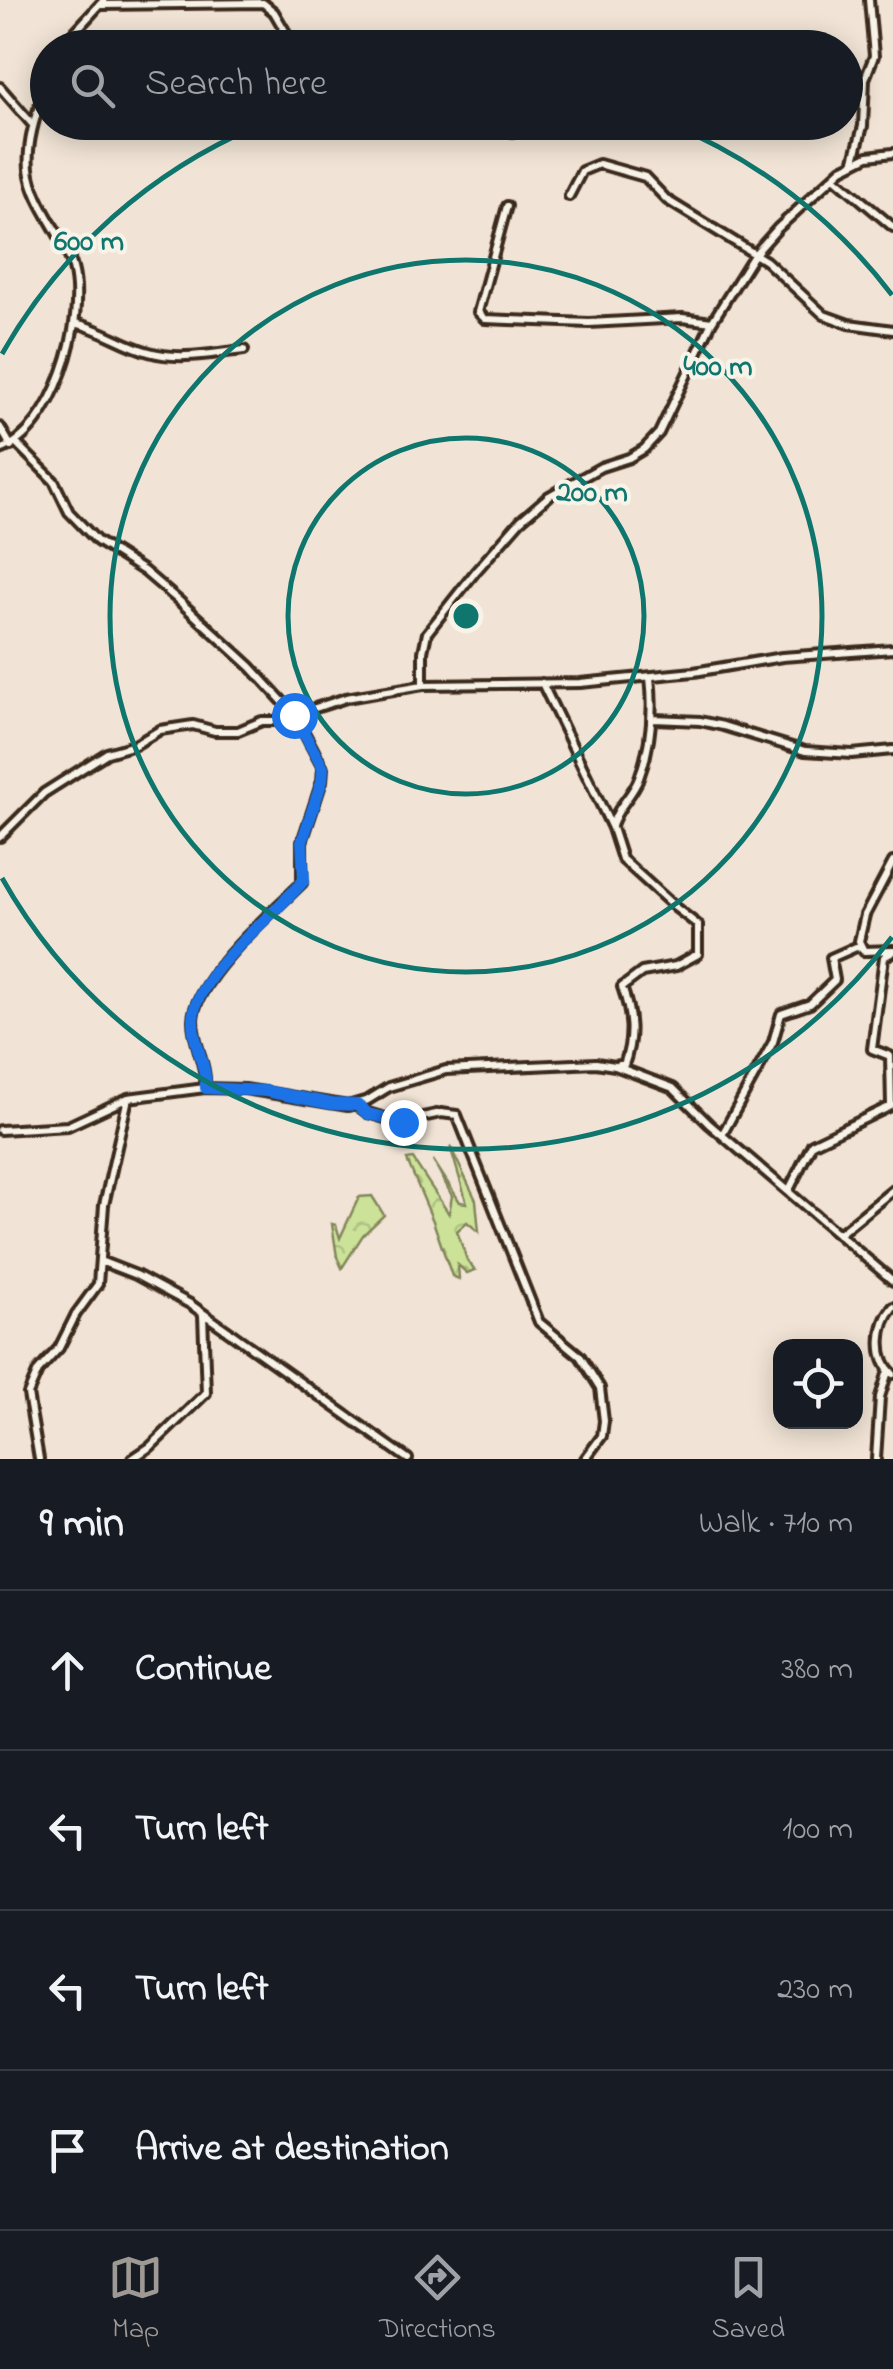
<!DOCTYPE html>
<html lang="en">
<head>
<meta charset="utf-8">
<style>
	body { margin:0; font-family:"Indie Flower",sans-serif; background:#242831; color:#f1f3f6 }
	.controls { position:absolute; right:30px; bottom:30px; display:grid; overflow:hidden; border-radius:20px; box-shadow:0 5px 25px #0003 }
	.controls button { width:90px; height:90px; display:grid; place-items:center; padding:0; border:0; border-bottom:2px solid #363941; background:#171b24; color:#f1f3f6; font:50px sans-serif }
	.stop { position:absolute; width:30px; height:30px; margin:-22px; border:8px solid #1a73e8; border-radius:50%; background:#fff }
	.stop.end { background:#1a73e8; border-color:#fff; box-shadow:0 2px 10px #0008 }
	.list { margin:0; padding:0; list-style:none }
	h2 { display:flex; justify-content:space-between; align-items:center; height:130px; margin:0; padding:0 40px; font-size:42px }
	h2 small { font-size:32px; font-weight:400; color:#9ea1a6 }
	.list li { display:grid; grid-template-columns:65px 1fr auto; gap:30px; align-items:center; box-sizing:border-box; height:160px; padding:0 40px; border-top:2px solid #363941 }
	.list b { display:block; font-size:38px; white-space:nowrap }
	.list em { font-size:32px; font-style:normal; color:#9ea1a6 }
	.icon { flex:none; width:55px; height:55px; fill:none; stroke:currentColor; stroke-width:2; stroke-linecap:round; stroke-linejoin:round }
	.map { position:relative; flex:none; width:893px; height:1459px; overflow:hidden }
	.search { position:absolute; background:#171b24; box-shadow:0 5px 25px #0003; left:30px; right:30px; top:30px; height:110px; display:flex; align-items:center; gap:25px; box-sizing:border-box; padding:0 35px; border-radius:55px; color:#9ea1a6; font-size:38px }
	.sheet { height:770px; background:#171b24 }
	nav { display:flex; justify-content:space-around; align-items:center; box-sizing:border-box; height:140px; border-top:2px solid #363941; background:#171b24; font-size:28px; color:#9ea1a6 }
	nav a { display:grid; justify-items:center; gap:5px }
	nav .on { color:#9f9995 }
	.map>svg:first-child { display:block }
	.forest { fill:url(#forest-crowns); stroke:#83865b; stroke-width:2.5 }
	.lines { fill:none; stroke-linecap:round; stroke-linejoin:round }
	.street-casing { stroke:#3b2a1e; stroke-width:14 }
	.street { stroke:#f7f3e8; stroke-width:6 }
	.route { stroke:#1a73e8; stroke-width:12 }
	.ring { fill:none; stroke:#0f766e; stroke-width:5 }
	.centre { fill:#0f766e; stroke:#f7f3e8; stroke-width:5 }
	.ring-label { font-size:30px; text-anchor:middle; font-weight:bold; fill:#0f766e; stroke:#f7f3e8; stroke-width:8; stroke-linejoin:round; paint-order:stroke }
</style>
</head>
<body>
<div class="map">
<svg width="893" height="1459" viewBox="0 0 893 1459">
	<defs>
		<pattern id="forest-crowns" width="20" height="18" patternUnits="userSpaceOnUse" patternTransform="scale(2.5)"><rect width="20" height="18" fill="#cbe298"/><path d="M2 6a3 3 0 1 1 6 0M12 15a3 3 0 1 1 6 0" fill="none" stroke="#afc283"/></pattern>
	</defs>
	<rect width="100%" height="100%" fill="#f1e4d6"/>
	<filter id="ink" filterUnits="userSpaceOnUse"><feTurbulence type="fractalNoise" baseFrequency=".01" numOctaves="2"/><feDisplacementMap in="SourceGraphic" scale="20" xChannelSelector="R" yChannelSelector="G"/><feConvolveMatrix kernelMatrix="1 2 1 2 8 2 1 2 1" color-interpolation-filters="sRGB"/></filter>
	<g filter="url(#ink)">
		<!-- forest -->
		<path class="forest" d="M450,1146L476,1200L479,1232L467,1222L457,1231L467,1260L475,1270L467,1273L458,1265L459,1279L452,1276L433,1221L407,1160L413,1159L449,1214L452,1196L433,1160L460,1202L467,1203Z
			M372,1196L384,1215L363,1235L342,1268L337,1257L332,1224L336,1225L340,1238L359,1197Z"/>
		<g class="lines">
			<!-- street casing -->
			<g class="street-casing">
				<path id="street" d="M101,5L263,3L274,12L295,48
					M60,48L104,0
					M0,87L33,125
					M504,122L513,132
					M854,160L863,126L865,79L874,56L869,0
					M834,177L893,227
					M569,196L582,171L599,164L645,177L667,200L766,261L824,315L849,324L893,330
					M507,206L478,312L485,319L589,323L682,318L712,322
					M75,323C102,329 123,345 149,352C180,361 213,353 244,350
					M0,427L11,446
					M17,444L54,481L69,512L97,541L144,571L178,600L251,667L295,715L323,768L322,781L302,842V883C273,911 194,979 193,1020C193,1044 207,1064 205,1088
					M0,450C54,432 87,320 73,268C63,233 33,205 29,169C26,139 39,107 48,78
					M542,683L612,828L622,859L676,908L698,925V954L676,966L642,972L622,987C632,1015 634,1037 624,1065H619
					M423,685L580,683L694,672L782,657L893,649
					M654,719L700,721L723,726L805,751L852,754L893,750
					M612,826C617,806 632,797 639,778C651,746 654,712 650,677
					M0,837L44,793L107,753L135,745L160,730L193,725L215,731H238L262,721H286L300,713L346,698L423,685V652L427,633L476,571L520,521L549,496L601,467L629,458L644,449L659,433L712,322L754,255L778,228L842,169L868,156L893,153
					M893,862L865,915L859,941L864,951L893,950
					M357,1105L368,1113L399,1122L441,1113L457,1115L539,1322L580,1356L600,1388L604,1421L602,1436L585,1459
					M0,1130L68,1126L128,1098
					M722,1135L773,1042L781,1014L810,1004L835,980L831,958L856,947L861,948
					M789,1190L812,1144L891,1106L890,1056L872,1049L884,957L893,952
					M839,1234L893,1190
					M100,1261L136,1275L190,1304L408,1459
					M893,1307C878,1324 875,1358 893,1374
					M39,1459L28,1394L38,1371L59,1348L76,1314L98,1284L104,1205L128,1098L205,1088L245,1089L348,1106L368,1100L389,1087L446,1070L596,1063L615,1066L673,1088L709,1124L893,1281
					M132,1459L150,1447L206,1393L203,1315
					M876,1459L880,1397L888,1371"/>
			</g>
			<!-- street -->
			<use href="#street" class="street"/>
		</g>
	</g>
	<g class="lines" filter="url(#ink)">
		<!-- route -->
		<path class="route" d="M294,715L323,768L322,781L302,842L304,880C276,915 195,973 193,1019C192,1043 207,1064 206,1088L266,1091L332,1104L357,1105L368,1114L403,1122"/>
	</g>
	<!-- distance rings -->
	<g class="ring">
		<circle cx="466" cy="616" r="178"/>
		<circle cx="466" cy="616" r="356"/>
		<path d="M892 937A533 533 0 0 1 2 878M2 354A533 533 0 0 1 262 124M670 124A533 533 0 0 1 892 295"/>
	</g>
	<circle cx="466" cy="616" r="15" class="centre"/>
	<g class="ring-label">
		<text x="89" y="250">600 m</text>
		<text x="718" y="375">400 m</text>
		<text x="592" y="501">200 m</text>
	</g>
</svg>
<div class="controls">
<button><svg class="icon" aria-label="locate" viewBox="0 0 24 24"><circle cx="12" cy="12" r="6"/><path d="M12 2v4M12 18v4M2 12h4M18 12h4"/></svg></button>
</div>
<div class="stop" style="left:294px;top:715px"></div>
<div class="stop end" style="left:403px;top:1122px"></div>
<div class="search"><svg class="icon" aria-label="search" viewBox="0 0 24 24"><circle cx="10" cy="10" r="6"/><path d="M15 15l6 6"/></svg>Search here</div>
</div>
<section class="sheet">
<h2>9 min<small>Walk · 710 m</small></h2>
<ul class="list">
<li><svg class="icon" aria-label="ahead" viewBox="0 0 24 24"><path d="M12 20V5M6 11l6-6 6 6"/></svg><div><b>Continue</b></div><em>380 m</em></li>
<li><svg class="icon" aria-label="left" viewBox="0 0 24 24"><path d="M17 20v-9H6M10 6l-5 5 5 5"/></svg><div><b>Turn left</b></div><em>100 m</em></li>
<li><svg class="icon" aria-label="left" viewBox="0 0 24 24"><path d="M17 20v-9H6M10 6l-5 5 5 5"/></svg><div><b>Turn left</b></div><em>230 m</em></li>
<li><svg class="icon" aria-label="arrive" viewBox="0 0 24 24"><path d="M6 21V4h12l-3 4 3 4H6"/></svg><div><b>Arrive at destination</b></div></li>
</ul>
</section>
<nav>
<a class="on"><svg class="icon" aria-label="map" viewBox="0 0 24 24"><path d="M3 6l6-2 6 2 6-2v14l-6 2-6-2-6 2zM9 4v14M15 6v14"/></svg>Map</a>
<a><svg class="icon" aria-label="directions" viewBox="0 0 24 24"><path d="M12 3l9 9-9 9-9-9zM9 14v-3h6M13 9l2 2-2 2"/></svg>Directions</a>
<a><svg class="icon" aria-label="saved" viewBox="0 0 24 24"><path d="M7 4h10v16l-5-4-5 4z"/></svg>Saved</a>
</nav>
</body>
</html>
